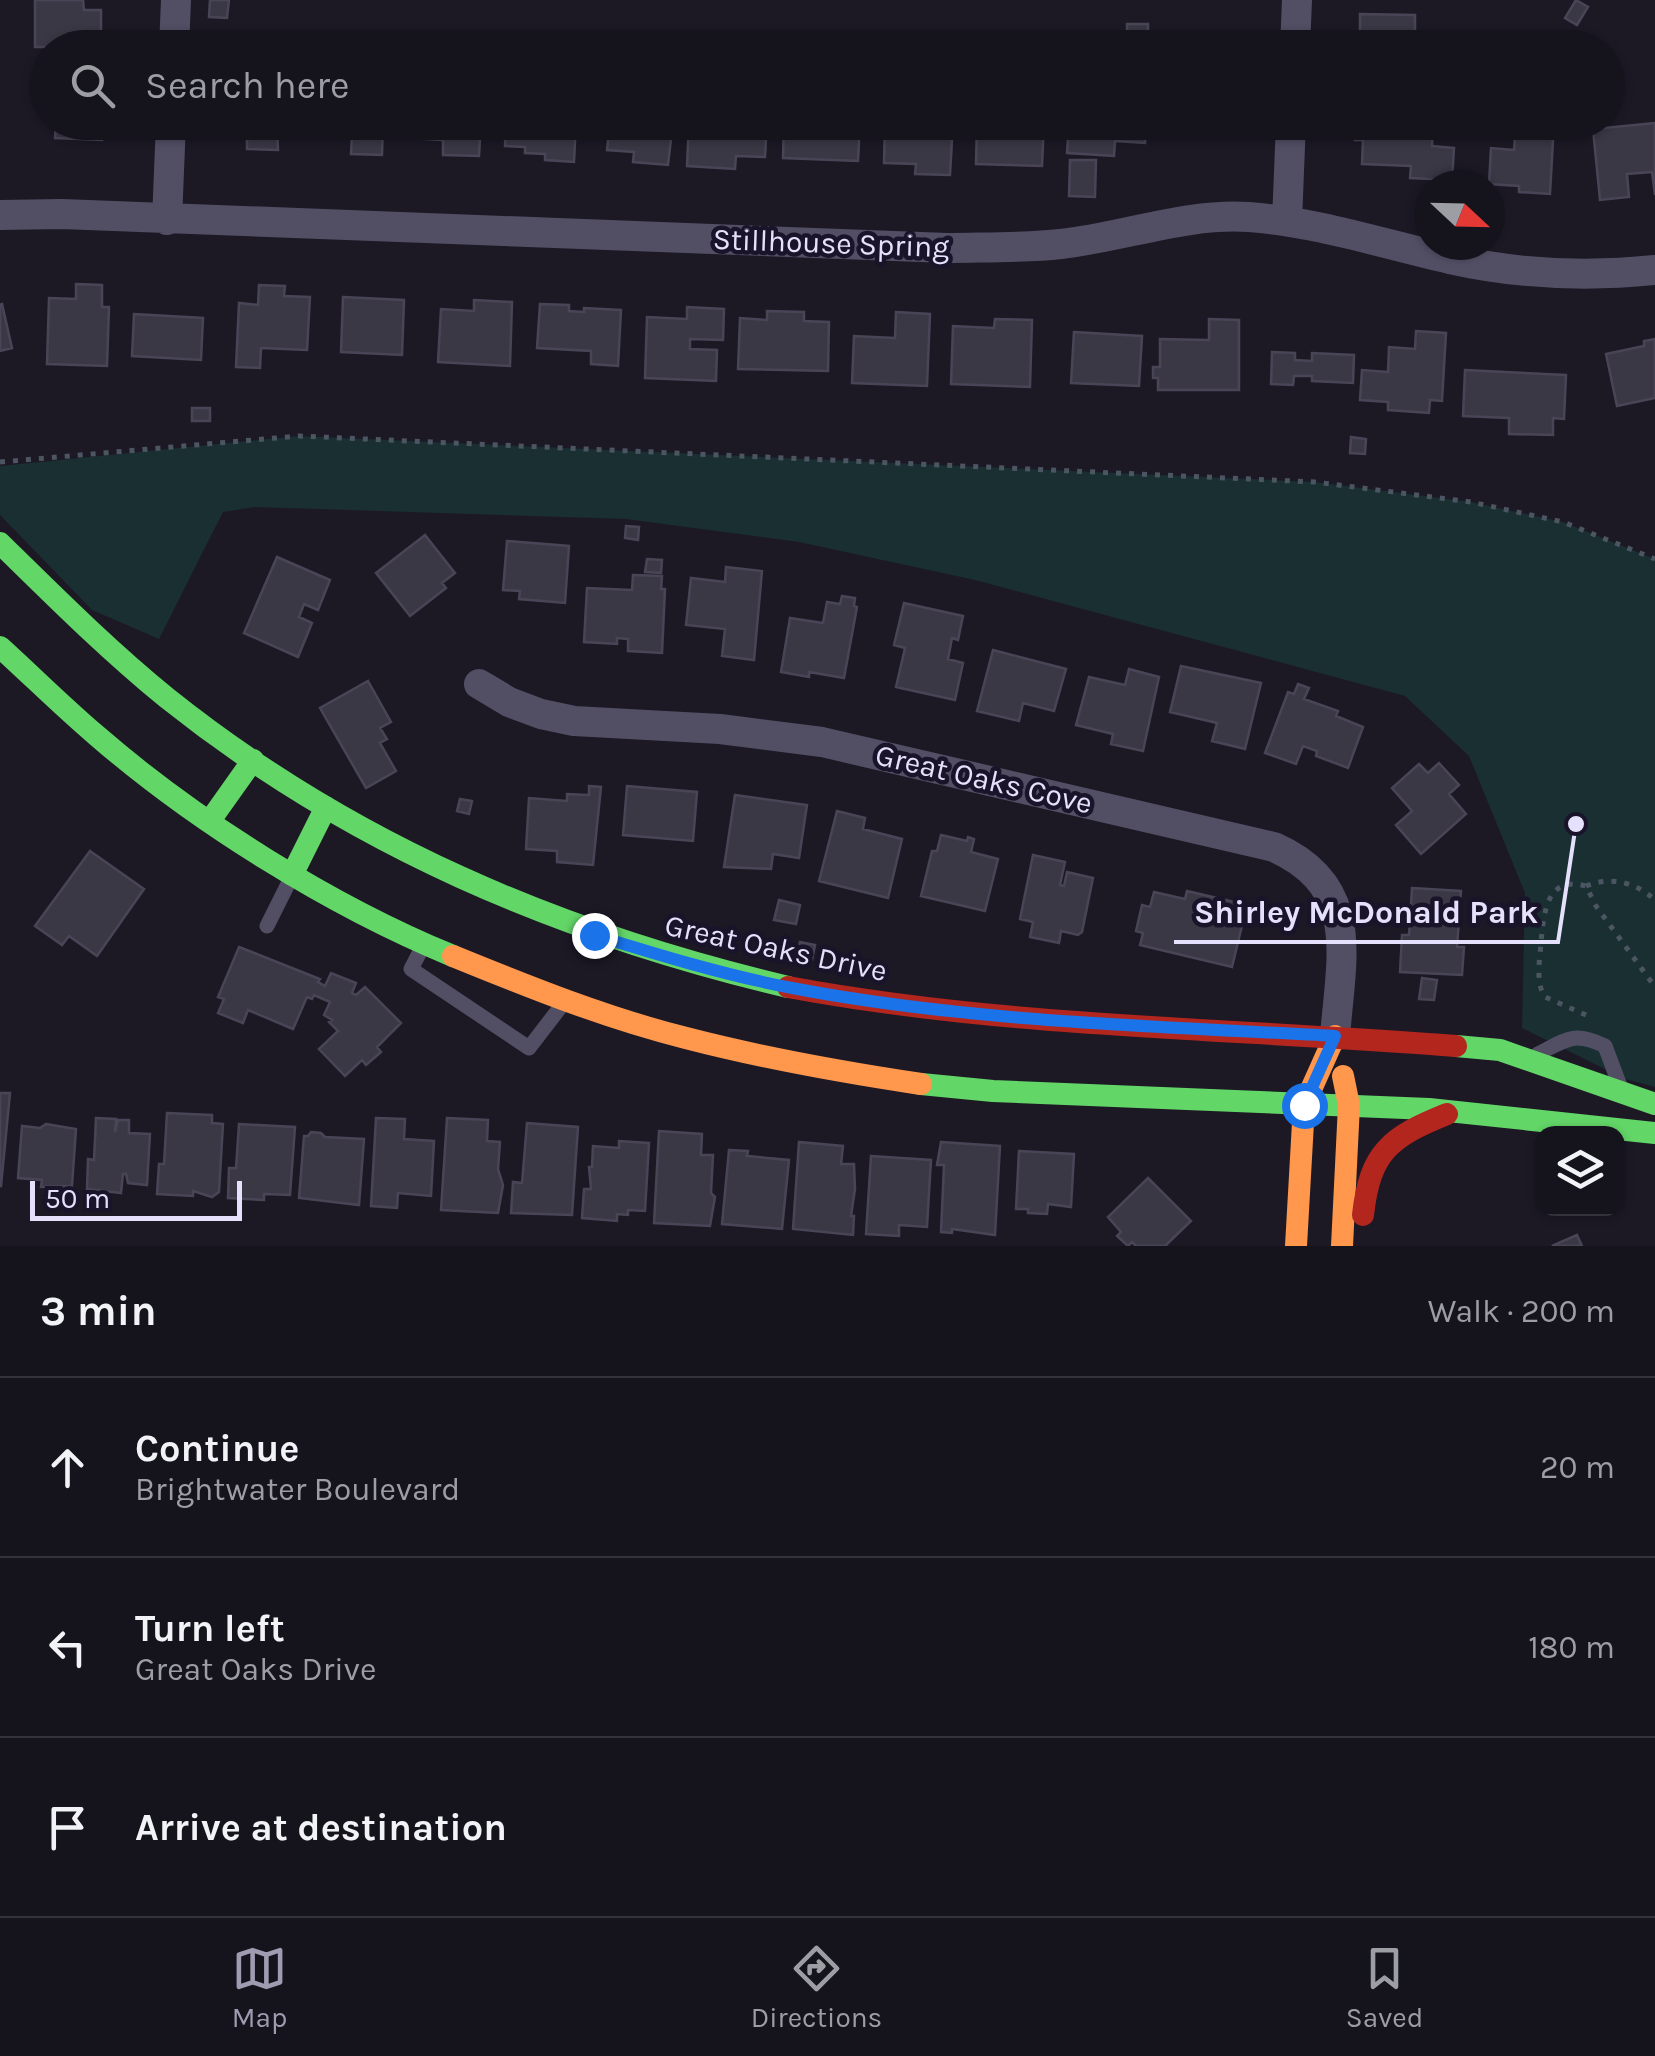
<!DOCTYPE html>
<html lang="en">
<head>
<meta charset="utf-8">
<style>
	body { margin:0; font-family:Karla,sans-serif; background:#1e1c25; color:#f1f3f6 }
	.controls { position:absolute; right:30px; bottom:30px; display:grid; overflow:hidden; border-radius:20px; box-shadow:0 2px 8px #0004 }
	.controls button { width:90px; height:90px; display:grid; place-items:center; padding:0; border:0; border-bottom:2px solid #34323b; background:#15131c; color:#f1f3f6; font:50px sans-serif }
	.compass { position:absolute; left:1415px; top:170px; width:90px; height:90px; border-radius:50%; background:#15131c; box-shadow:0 2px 8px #0004; rotate:112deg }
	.scale { position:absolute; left:30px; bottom:25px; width:212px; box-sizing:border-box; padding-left:10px; border:5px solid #e5e1fc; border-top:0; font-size:28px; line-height:35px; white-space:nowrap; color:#e5e1fc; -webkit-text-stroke:8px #19142a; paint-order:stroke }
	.stop { position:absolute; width:30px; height:30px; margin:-22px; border:8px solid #1a73e8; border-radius:50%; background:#fff }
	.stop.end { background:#1a73e8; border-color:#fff; box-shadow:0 2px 10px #0008 }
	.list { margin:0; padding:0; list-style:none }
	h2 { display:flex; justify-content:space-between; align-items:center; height:130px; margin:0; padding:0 40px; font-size:42px }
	h2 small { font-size:32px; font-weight:400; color:#9d9ea3 }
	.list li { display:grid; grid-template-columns:65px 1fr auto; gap:30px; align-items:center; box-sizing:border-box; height:180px; padding:0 40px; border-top:2px solid #34323b }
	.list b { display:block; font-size:38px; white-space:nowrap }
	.list p { margin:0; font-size:32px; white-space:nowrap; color:#9d9ea3 }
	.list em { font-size:32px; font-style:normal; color:#9d9ea3 }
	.icon { flex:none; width:55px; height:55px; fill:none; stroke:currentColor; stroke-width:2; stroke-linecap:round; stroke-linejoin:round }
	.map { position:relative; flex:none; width:1655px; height:1246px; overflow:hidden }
	.search { position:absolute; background:#15131c; box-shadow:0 2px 8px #0004; left:30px; right:30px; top:30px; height:110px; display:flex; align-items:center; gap:25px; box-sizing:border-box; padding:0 35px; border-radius:55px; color:#9d9ea3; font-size:38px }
	.sheet { height:670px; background:#15131c }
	nav { display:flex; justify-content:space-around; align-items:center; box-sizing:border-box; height:140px; border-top:2px solid #34323b; background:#15131c; font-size:28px; color:#9d9ea3 }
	nav a { display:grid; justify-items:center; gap:5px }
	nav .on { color:#9f9bb1 }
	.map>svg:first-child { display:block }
	.green { fill:#192f31 }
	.building { fill:#3b3846; stroke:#494557; stroke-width:2.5 }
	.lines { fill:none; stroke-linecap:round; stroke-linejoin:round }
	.path { stroke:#4c5662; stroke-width:5; stroke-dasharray:5 8; stroke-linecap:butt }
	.lane { stroke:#524f65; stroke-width:15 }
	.street { stroke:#524f65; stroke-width:30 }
	.fast { stroke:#63d668; stroke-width:22 }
	.slow { stroke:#ff974d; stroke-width:22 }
	.jam { stroke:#b3261e; stroke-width:22 }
	.route { stroke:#1a73e8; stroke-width:12 }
	.labels { text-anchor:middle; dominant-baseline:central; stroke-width:9; stroke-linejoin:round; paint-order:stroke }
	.street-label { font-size:30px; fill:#e5e1fc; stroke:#19142a }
	.leader { fill:none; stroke:#e5e1fc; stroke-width:4 }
	.callout-dot { fill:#e5e1fc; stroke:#19142a; stroke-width:4 }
	.callout-label { font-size:32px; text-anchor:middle; font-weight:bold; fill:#e5e1fc; stroke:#19142a; stroke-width:9; stroke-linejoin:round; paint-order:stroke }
</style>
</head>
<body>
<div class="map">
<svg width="1655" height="1246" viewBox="0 0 1655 1246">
	<rect width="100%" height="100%" fill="#1c1925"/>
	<!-- green -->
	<path class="green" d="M299,436L1315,482L1471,502L1563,522L1655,559V1087L1625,1079L1522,1028L1525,893L1469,756L1405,696L975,580L799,542L626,519L255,507L223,512L159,639L92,610L0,515V466Z"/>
	<!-- building -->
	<path class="building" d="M35,0H83L84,10H101V47H35Z
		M210,0H229L227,18L209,17Z
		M1576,0L1588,7L1577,25L1565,18Z
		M1360,14L1415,15V48H1360Z
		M1127,24H1148V38L1127,39Z
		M942,32H957V44H942Z
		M562,37H577V48H561Z
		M56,122H102V140L55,138Z
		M211,122H277L278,150L247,149V137H211Z
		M315,122H383L382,155L351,154L352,135L315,134Z
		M412,122H481L479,156L443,155V140L411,138Z
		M506,122H576L574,162L545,160V154L525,153V147L505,146Z
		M610,122H673L668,165L633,162L634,152L607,150Z
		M689,122H767L765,157L736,156L735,169L687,166Z
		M784,122H860L858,161L783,158Z
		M885,122H953L950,175L915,174L916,164L884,163Z
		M977,122H1044L1042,166L976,164Z
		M1069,122H1147L1145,143L1115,141L1114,156L1067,153Z
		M1183,122H1242V134L1182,131Z
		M1356,122L1433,124L1432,146L1454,148L1452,180L1410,178L1411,166L1362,164L1363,140H1355Z
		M1516,122H1554L1550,194L1519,192V186L1489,184L1491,148L1514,150Z
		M1655,123V195L1652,172L1627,174L1629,197L1600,200L1593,129Z
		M1070,160H1096L1095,197L1069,196Z
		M76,284L102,285V307H109L107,366L47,364L49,298L76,299Z
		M259,285L285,286L284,296L310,297L307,350L261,348L260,368L236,367L239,303L258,305Z
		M343,297L404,300L402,355L341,352Z
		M474,300L512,302L510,366L438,362L441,309L474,311Z
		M2,304L12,348L0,351V305Z
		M540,304L569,305V311L584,312V308L621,310L618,366L591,364V351L537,348Z
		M687,307L724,309L723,340L690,339V349L717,350L716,381L645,378L647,317L687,319Z
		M767,311L804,312V321L829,322L828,371L738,369L740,318L767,320Z
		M896,312L930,314L927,386L852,383L854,336L895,338Z
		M134,314L203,318L201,360L132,356Z
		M995,319L1032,320L1030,387L951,384L953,326L994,328Z
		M1209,319L1239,320V390H1158V378H1153V367H1160V339L1209,340Z
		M1416,331L1446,333L1442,401L1430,400L1429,413L1388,410V402L1360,400L1362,370L1388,372L1389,347L1415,349Z
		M1074,332L1142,336L1139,386L1071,383Z
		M1655,339V398L1617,406L1606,354L1644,346V341Z
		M1272,352L1295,353V360L1312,361V353L1354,355L1353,383L1312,381V376H1294L1293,385L1271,384Z
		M1465,370L1566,375L1564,419L1553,418V435L1509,434V418L1463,416Z
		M192,408H210V421H192Z
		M1351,437L1366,439L1365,454L1350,453Z
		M626,526L639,527L638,540L625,538Z
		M425,535L455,573L442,583L446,588L410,616L376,573Z
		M507,541L569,546L565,603L519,599L520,591L503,590Z
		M277,557L330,580L318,610L304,604L299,617L312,623L298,657L244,633Z
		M647,559L662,560L661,573L645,572Z
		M726,567L762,571L754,660L722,656L725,629L686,625L691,578L725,582Z
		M633,575L662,576L661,589H665L662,653L628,651V639L617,638V644L584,642L587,588L632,590Z
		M842,596L855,598L854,606L857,607L844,678L809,672V677L781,672L790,618L823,623L827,602L840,604Z
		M904,603L963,616L958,640L952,638L948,659L963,663L955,700L896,687L905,648L894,645Z
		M993,650L1066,669L1054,711L1023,703L1019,721L977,711Z
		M1181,666L1261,683L1245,749L1212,741L1217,723L1170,712Z
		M1129,669L1159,677L1143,751L1111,744L1113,734L1076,725L1089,677L1125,685Z
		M368,681L391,722L380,728L387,739L380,743L396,771L366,788L320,708Z
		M1298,684L1309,688L1304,699L1338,711L1336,716L1363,727L1348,768L1316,756L1317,751L1303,746L1296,764L1265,753L1288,692L1294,694Z
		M1439,763L1459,785L1449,794L1466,814L1421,854L1396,825L1412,811L1392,788L1419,764L1428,773Z
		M589,786L601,787L593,865L557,862V851L526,849L529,798L567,801V794L589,795Z
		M627,786L697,792L693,841L623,835Z
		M735,795L807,805L799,858L773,854L771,869L724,867Z
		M460,799L472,801L469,814L457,811Z
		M837,811L865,818L863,829L902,839L888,898L819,881Z
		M941,835L967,841L968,837L974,839L971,852L998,859L985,911L921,896L932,851H937Z
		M90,851L144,889L97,956L69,936L62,945L35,926Z
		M1033,855L1065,862L1060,885L1064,886L1067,872L1093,878L1082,932L1078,935L1061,931L1059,943L1030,937L1033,922L1020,919Z
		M1412,888L1461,891L1457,947H1464L1462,975L1400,972L1402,935H1409Z
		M1187,891L1247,905L1232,967L1140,945L1143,933L1136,931L1142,905L1150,907L1154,892L1185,899Z
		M779,900L800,905L796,924L774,920Z
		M800,942L815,945L812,960L797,957Z
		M239,947L320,979L318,982L325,986L331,973L356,983L352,993L356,995L365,987L401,1023L377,1047L381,1052L366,1065L362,1060L345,1076L319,1049L338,1031L329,1022L332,1020L324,1015L330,1002L314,995L312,999L307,997L293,1029L248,1010L243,1023L218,1013L224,999L218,997Z
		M1422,978L1437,980L1434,1000L1419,999Z
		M0,1093H10L1,1186H0Z
		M167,1113L212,1115V1123L223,1124L219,1192L212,1197L193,1191V1196L157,1194L159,1164H164Z
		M96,1118L116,1119L115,1132L118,1120H129V1133L150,1134L147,1185L128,1183L126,1174H123L121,1193L87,1189L88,1159L94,1160Z
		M376,1118L405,1119L404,1139L434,1141L431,1196L398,1193L397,1208L371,1206Z
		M447,1118L488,1120L487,1141L500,1142L498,1169L503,1185L498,1213L441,1210Z
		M527,1123L578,1127L572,1215L511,1213L513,1182L522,1183Z
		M46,1124L76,1129L72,1186L41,1187L42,1180L18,1178L22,1126L40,1128Z
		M239,1124L295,1127L290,1195L264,1194V1200L228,1198L229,1168H236Z
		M659,1131L702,1134L701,1155H713L711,1193L715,1197L710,1226L654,1223Z
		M311,1132L321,1133L325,1137L364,1139L359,1205L299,1198L304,1136H308Z
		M619,1141L649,1143L645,1211L628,1210V1215L617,1214V1221L582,1218L584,1189H591L589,1167H592L593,1146L619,1148Z
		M799,1142L843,1146L841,1164H854L855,1189L851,1216H854L853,1235L793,1229Z
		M941,1142L1000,1146L995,1235L952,1229V1233L941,1232L944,1165H937Z
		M729,1150L748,1151L747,1156L789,1160L782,1229L722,1224Z
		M1019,1151L1074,1154L1071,1207L1048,1204L1047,1214L1028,1213V1209H1016Z
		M871,1156L931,1160L927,1227L899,1225V1236L866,1234Z
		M1148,1178L1191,1221L1165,1246H1136L1132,1242L1128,1246L1117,1236L1121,1232L1108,1217Z
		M1577,1235L1582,1246H1552Z"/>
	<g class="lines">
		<!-- path -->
		<path class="path" d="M0,462L299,436L1315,482L1471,502L1563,522L1655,559
			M1586,886C1611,876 1635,882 1655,900
			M1586,1015L1545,997C1535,982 1540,960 1541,942C1544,913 1546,875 1586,886L1596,906L1655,987"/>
		<!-- lane -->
		<path class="lane" d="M267,926L291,878
			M423,946L411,969L529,1048L562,1005
			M1538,1054C1567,1039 1574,1031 1605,1046L1620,1086"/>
		<!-- street -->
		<path class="street" d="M174,48L176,0
			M1295,48L1297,0
			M0,215L62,214L947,248C985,247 1024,248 1061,244C1124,237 1185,213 1249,217C1318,222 1383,244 1450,259C1517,274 1587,277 1655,270
			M167,220L171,122
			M1287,221L1291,122
			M479,684L509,702L541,714L574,721L720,729L822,742L1274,847C1362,886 1341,958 1335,1036"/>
		<!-- fast -->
		<path class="fast" d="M0,543C54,596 108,650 167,698C351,845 560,933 788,987
			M0,647C32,676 63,707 96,735C195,821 331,906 453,956
			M209,822L253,760
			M292,875L326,807
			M1456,1046L1500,1050L1655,1104
			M921,1084L993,1091L1429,1109L1655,1133"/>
		<!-- slow -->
		<path class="slow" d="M453,956C529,987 606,1018 686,1038C763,1058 841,1072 921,1084
			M1296,1246L1304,1105L1335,1036
			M1342,1246L1349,1105L1343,1076"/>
		<!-- jam -->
		<path class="jam" d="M788,987C1008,1028 1233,1028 1456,1046
			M1363,1215C1370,1152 1390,1137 1447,1114"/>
	</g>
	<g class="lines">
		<!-- route -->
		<path class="route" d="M594,935C659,955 724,975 792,988C970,1022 1154,1026 1335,1036L1304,1105"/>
	</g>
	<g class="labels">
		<!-- street labels -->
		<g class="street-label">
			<text transform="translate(831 243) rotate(2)">Stillhouse Spring</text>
			<text transform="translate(984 779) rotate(13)">Great Oaks Cove</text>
			<text transform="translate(776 948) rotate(12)">Great Oaks Drive</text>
		</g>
	</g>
	<!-- callouts -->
	<path class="leader" d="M1576 824L1558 942H1174"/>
	<circle class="callout-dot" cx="1576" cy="824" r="10"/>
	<g class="callout-label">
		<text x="1366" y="923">Shirley McDonald Park</text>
	</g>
</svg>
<div class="controls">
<button><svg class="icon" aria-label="layers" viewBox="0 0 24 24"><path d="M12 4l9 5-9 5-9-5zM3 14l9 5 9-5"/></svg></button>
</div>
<svg class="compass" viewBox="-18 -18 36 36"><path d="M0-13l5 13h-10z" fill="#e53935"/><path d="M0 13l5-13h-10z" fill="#9d9ea3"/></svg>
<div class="scale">50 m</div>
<div class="stop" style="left:1304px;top:1105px"></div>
<div class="stop end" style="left:594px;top:935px"></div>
<div class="search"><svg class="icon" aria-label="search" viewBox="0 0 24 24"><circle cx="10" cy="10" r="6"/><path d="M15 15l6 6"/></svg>Search here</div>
</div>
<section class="sheet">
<h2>3 min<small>Walk · 200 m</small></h2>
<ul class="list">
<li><svg class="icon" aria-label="ahead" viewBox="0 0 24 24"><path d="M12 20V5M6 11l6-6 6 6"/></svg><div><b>Continue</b><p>Brightwater Boulevard</p></div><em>20 m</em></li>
<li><svg class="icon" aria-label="left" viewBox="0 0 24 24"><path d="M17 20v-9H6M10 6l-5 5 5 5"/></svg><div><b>Turn left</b><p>Great Oaks Drive</p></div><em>180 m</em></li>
<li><svg class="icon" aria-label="arrive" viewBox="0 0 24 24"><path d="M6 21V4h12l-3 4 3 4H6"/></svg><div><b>Arrive at destination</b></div></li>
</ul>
</section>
<nav>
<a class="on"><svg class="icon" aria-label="map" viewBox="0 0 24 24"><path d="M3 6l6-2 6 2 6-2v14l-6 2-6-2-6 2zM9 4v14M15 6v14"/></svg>Map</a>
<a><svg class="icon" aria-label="directions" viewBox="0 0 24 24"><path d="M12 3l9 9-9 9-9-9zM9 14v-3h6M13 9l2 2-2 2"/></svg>Directions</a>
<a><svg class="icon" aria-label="saved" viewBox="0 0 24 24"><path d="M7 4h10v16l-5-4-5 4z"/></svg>Saved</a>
</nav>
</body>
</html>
